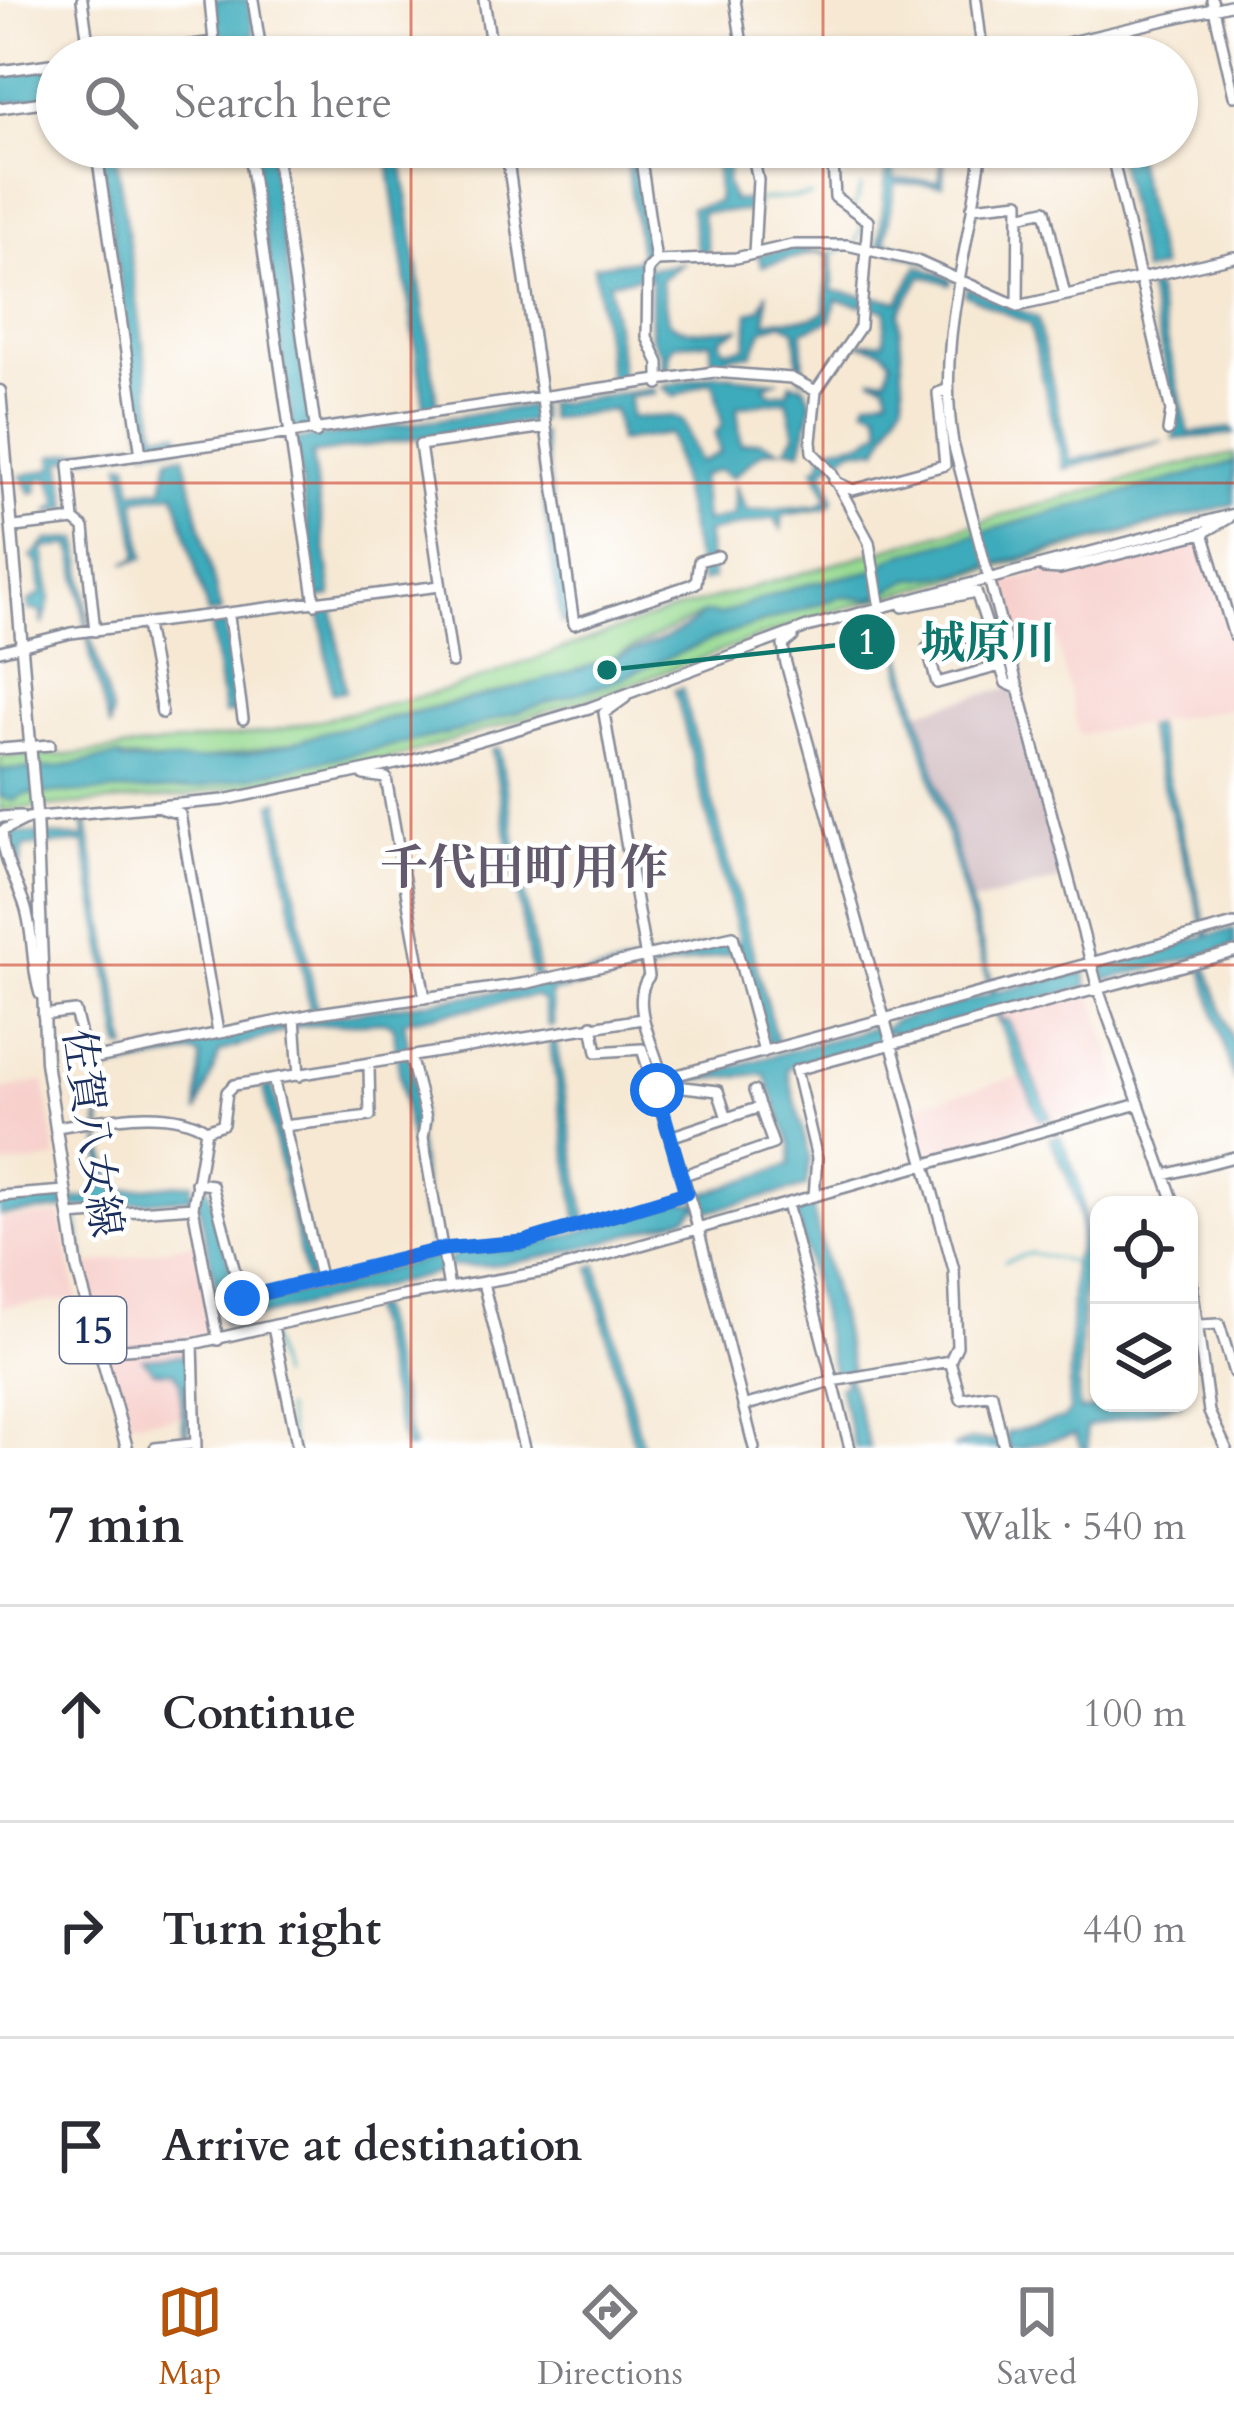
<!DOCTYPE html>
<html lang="en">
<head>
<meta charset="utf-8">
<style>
	body { margin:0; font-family:Cardo,"Noto Serif JP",serif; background:#f2f2f3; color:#2b2b33 }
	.controls { position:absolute; right:36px; bottom:36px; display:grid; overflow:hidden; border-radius:24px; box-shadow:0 3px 9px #0004 }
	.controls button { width:108px; height:108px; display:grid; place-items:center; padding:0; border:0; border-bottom:3px solid #e1e1e2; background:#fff; color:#2b2b33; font:60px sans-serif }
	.stop { position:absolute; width:36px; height:36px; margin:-27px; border:9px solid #1a73e8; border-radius:50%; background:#fff }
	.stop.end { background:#1a73e8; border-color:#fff; box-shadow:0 3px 12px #0008 }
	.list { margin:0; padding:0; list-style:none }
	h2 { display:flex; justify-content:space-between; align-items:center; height:156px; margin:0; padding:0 48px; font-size:51px }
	h2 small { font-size:39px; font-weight:400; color:#7c7c81 }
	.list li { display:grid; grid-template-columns:78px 1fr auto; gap:36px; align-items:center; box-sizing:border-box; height:216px; padding:0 48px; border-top:3px solid #e1e1e2 }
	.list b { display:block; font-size:45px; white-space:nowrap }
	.list em { font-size:39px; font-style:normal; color:#7c7c81 }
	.icon { flex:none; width:66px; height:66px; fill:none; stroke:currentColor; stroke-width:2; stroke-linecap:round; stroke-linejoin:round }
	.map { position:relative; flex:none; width:1234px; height:1448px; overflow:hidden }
	.search { position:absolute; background:#fff; box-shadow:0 3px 9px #0004; left:36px; right:36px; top:36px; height:132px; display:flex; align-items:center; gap:30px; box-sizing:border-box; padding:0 42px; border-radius:66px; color:#7c7c81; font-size:45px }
	.sheet { height:804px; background:#fff }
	nav { display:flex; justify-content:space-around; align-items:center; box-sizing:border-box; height:168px; border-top:3px solid #e1e1e2; background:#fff; font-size:33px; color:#7c7c81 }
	nav a { display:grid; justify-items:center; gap:6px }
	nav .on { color:#b45309 }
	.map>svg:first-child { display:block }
	.built { fill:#f7d0cc }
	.industrial { fill:#d2bec3 }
	.green { fill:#97da91; stroke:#598478; stroke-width:3 }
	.water { fill:#3dabbb; stroke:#2c6d8c; stroke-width:3 }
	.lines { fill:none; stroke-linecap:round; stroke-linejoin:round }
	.stream { stroke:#3dabbb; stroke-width:3 }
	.minor-casing { stroke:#888c98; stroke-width:14 }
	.major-casing { stroke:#888c98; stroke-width:15 }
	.minor { stroke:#fff; stroke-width:9 }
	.major { stroke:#fff; stroke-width:10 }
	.route { stroke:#1a73e8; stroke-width:15 }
	.grid { fill:none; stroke:#c8321e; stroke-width:3; stroke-opacity:0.55 }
	.labels { text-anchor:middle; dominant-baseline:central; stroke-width:9; stroke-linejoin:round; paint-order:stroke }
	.shield { fill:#fff; stroke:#5f6d8e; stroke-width:3 }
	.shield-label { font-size:39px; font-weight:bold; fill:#1b2f5e }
	.street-label { font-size:42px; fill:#1b2f5e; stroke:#fff }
	.quarter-label { font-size:48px; font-weight:bold; fill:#635b6d; stroke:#fff }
	.leader { fill:none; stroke:#0f766e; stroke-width:4.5 }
	.callout-dot { fill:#0f766e; stroke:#fff; stroke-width:4.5 }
	.mark-label { font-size:36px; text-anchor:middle; font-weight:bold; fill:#fff }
	.callout-label { font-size:45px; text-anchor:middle; font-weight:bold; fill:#0f766e; stroke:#fff; stroke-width:9; stroke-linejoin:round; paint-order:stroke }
</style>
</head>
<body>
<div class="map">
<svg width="1234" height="1448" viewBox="0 0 1234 1448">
	<rect width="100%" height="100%" fill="#fff"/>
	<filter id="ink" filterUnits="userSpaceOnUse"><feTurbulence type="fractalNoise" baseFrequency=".00833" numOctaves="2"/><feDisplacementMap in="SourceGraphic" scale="24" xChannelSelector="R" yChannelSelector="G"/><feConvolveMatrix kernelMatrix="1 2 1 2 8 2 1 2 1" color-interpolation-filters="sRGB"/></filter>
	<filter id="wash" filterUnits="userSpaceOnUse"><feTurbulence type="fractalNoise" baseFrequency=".004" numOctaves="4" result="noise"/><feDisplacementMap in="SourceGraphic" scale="48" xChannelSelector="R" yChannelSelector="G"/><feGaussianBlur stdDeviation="2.7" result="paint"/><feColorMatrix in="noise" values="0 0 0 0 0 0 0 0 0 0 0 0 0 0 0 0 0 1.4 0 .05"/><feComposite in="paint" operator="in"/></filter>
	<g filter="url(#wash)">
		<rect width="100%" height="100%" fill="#f6e8d3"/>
		<!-- built -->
		<path class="built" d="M1197,530L1234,642V708L1079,735L1056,634L1015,643L1001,584Z
			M1088,980L1124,1098L925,1156L911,1107L1025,1075L993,1004Z
			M44,1081L56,1159L0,1166V1090Z
			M60,1215L77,1299L0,1307V1219Z
			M197,1242L214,1331L185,1337L184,1417L125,1422L84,1266Z"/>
		<!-- industrial -->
		<path class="industrial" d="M1012,687L1062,879L969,904L916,712Z"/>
		<!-- green -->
		<path class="green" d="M1234,454V464L876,570L792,588L720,615L704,613L608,660L527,686L325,732L295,743L183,763L112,757L55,768L0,770V757L69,755L269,732L451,689L667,612L1175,466Z
			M1234,504L826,613L609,692L401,756L187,796L0,810V792L190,783L712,639L917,572Z"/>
		<!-- water -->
		<path class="water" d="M214,0H249L257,57H123L219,44Z
			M57,66V96L0,104V74Z
			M100,147H115L156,433L179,432L181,446L145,449Z
			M252,147H270L311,429L293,431Z
			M386,147H400L438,410L425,412Z
			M634,147L649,257L644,269L682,263L661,280L668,321C685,336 719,329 741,328L720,339L725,350L746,347L749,313L761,308L767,292L766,322C787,316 809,324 825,311L828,255L816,252L762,266L758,256L762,254L792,248L832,253L833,291L899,301L918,266L951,279L950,284L922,275L899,313L904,399L878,449H853L823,469L834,499L828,508L783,515L781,529L774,518L706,533L713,579L701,582L670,434L619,441L614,410L549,419L546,404L654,389L655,394L629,397L631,418L673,416L683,421L699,462L720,453L715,434L722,424L714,385L709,382L674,397L662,387L716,374L776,381L765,387L770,394L787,392L791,383L805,386L812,404L801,451L786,448L795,435L787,400L737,407L741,444L759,441L780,449L762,452L732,478L719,470L701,476L705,522L734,515V484L747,511L820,505L828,497L814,468L820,465L825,448L865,441L882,428L878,411L865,406L867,400L889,395L886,383L871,378L887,377L891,360L883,350L857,343L884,342L886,310L836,300L831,320L802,331L804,379L799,376L795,330L782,323L763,329L752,354L729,356L719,368L712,365L711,342L676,344L669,352V378L663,376L662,355L651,337V276L609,282L623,384L611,386L594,266L636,260L640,253L625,148Z
			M716,147H731L726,182L733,201L756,199V211L701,212L708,250L698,256L691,208L718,202Z
			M889,147H894V179L939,181L944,147L943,185L895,183L885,242L932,255L928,262L879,247Z
			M1115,147H1133L1161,268L1143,272Z
			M1153,280L1189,433L1231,428L1234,434L1174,439L1176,411L1146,281Z
			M968,287L1037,318L1070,461L1164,441L1064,469L1030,325L965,294Z
			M538,405L541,420L312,454L332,596L318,598L295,440Z
			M542,433L570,622L561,623L534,434Z
			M134,442L135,450L61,461L68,508L47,513L59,503L49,477L38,480L37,491L31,493L21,476L53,468L52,456Z
			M184,455L221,612L208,614L175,493L135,499L144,558L125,563L137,558L138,552L121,463H128L133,491L163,488L169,457Z
			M1234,462V504L954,575L911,579L871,599L840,597L712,639L610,683L459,731L194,789L24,794L13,801L0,796V770L55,768L119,756L123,761C191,764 261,757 325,732C392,720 667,659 703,613L720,615L792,588L876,570L893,557Z
			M79,539L89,631L112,712L110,728L91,658L72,545L44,548L50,599L43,625L40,611L29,610L28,603L41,593L38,563L31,557L48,540Z
			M333,608L345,691L332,693L320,610Z
			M225,623L238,712L224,714L211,625Z
			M902,652L995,992L1085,972L1087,987L998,1010L1002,1021L1008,1020L1051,1118L1040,1120L994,1011L897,1037L892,1032L882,1035V1042L787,1068L810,1158L806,1187L704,1212L697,1206L687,1217C606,1241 524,1271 443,1266L439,1273L224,1325L197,1197L0,1215V1201L85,1198L103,1189L95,1063L301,1020L537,986L729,941L740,943L675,690L682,688L777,1042L768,1044L740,946L732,953L550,993L554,1026H548L543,1001L535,996L404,1021L420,1113L417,1138L433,1248C424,1236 395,1052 394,1027L387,1022L300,1026L220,1052L197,1113L201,1057L193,1053L110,1070L99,1083L102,1142L114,1191L192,1183L190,1192L197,1193L199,1187H208L241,1306L434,1257L450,1261L455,1254L524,1248L682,1201L696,1204L698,1196L790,1165L791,1146L765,1074L682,1081L878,1026L881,1031L894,1021L991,994L901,669Z
			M1154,725L1209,935L1234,929V947L1203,956L1234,1045V1082L1199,956L1106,980L1102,965L1206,936L1146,727Z
			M499,748L539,975L532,976L492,750Z
			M279,801L317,1009L310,1010L272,803Z
			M83,819H86L127,1048H121L84,843L24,846L17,885L10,860L13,832L84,838Z
			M555,1037L586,1220L578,1223L549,1038Z
			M272,1086L315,1277L306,1280L263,1087Z
			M1060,1136C1066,1153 1076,1171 1080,1188C1093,1248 1075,1344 1079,1411L1124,1403H1183L1086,1427L1088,1448H1081L1075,1434L1019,1448H952L970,1440L1007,1441V1433L1064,1418L1069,1410L1073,1262C1094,1222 1066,1174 1050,1138Z
			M812,1205L852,1369L847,1372L870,1448H855L839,1387L845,1384L844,1373H834L795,1209Z
			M597,1265L643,1448H635L590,1267Z
			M377,1307L413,1448H404L369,1309Z
			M188,1355V1438H184L180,1381L174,1372L153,1371L143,1359Z"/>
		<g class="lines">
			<!-- stream -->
			<path class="stream" d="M762,200L811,196
				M854,207L861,187
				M856,242L863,224
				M832,253L848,248
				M77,1219L85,1264
				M1005,1261L1031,1253L1073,1262
				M269,1335L279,1376
				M285,1409L293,1448"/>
		</g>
	</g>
	<g filter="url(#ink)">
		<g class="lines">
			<!-- minor casing -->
			<g class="minor-casing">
				<path id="minor" d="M82,0L90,57
					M253,0L262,57
					M484,0L493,57
					M735,0L744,57
					M976,0L983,57
					M1212,0L1234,96
					M1085,39L1089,57
					M102,57L214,42L210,0
					M1006,57L1234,4
					M0,71L57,63
					M0,108L57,100
					M96,147L141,455
					M248,147L315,604
					M275,147L316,433
					M506,147L574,624L696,583L699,561L718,556
					M639,147L656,261
					M751,147L758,180L754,254
					M832,147L835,197L868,221L860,327L816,391L811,441L812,452L831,472L869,542L880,608
					M929,147L981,156
					M982,147C970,249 936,340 953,443L1098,989L1175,1205
					M1110,147L1171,411L1168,431
					M508,160L602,147
					M972,207L1019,202L1018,306
					M1019,216L1045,210L1065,295
					M659,384V363L647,337L648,269L656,261L736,258L792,245H847L917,261L1018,306L1234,257
					M834,481L853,490L945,465L938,393L946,390
					M1229,518L1203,533L1234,636
					M15,527L74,520
					M1044,568L1060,569L1203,533
					M903,607L976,592L1006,683L1019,689
					M229,617L243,719
					M146,625L162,713
					M95,631L84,528L74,520L69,465L714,372L791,378L816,391
					M989,632L927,648L937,683L1000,666
					M793,637L783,645L785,660L954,1270L957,1346L950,1361L961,1399L992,1394L1004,1448
					M0,651L71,633L440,586
					M452,663L420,445L546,427
					M625,698L604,713L649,976C628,1003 656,1048 662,1078
					M0,749L50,745
					M364,775L386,778L425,998
					M163,809L180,814L218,1032
					M0,817L20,816
					M40,994C31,966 34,934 25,906C16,879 3,861 2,831L28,818L224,800L410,761L589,708L807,627L1234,514
					M43,1015L75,1011L87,1060L318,1013L528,983L733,936L764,1052
					M295,1018L299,1076
					M592,1025L597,1052L642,1049L693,1209L754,1448
					M411,1060L426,1118L423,1138L449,1288
					M655,1081L1234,924
					M274,1082L321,1281L443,1249L524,1242L687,1193
					M657,1090L675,1086L718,1091L727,1118
					M283,1126L370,1116L369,1066
					M56,1127C99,1121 169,1104 206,1130
					M206,1130L223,1124L227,1092L234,1085L642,1019
					M206,1130L193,1207L218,1340
					M670,1137L760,1107
					M1165,1175L1234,1157
					M681,1176L773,1144L754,1091
					M196,1183L212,1185L242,1298L321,1281
					M0,1196L65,1191
					M814,1196L817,1158L796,1070L1234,952
					M787,1204L850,1448
					M69,1216L193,1207
					M1189,1262L1209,1412L1226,1448
					M483,1283L524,1448
					M1199,1325L1219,1324L1234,1373
					M273,1327L298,1448
					M193,1344L196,1448
					M98,1351L193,1344L397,1297L553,1270L1138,1104
					M743,1406L832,1381L950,1361
					M155,1448L192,1444"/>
			</g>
			<!-- major casing -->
			<g class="major-casing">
				<path id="major" d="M0,391L36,813L46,1062L77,1268L127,1448"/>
			</g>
			<!-- minor -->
			<use href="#minor" class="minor"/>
			<!-- major -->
			<use href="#major" class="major"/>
		</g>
	</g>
	<g class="lines" filter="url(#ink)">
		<!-- route -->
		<path class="route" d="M242,1298L443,1249L524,1242L686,1193L657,1090"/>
	</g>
	<!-- grid -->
	<path class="grid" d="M411,0V57M823,0V57M411,147V1448M823,147V1448M0,483H1234M0,965H1234"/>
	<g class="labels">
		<!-- shield labels -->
		<rect class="shield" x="60" y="1297" width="66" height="66" rx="9"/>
		<g class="shield-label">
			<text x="93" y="1330">15</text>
		</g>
		<!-- street labels -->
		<g class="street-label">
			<text transform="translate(92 1133) rotate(82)">佐賀八女線</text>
		</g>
		<!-- quarter labels -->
		<g class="quarter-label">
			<text x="524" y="868">千代田町用作</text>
		</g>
	</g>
	<!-- callouts -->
	<path class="leader" d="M607 670L867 642"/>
	<g class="callout-dot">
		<circle cx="607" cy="670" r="12"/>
		<circle cx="867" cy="642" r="30"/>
	</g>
	<g class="mark-label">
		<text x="867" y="654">1</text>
	</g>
	<g class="callout-label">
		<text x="988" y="658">城原川</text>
	</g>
</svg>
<div class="controls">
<button><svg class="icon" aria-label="locate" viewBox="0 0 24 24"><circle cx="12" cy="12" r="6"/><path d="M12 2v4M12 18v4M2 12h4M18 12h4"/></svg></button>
<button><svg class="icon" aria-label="layers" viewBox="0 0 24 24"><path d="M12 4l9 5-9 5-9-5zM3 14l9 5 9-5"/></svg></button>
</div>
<div class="stop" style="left:657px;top:1090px"></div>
<div class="stop end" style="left:242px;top:1298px"></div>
<div class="search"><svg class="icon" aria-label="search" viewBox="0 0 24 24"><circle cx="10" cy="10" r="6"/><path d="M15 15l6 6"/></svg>Search here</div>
</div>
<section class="sheet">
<h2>7 min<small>Walk · 540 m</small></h2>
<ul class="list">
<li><svg class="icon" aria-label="ahead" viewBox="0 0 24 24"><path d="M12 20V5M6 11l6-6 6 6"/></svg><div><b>Continue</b></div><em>100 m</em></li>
<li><svg class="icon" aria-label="right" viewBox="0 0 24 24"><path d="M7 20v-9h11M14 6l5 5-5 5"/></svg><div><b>Turn right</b></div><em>440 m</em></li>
<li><svg class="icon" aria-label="arrive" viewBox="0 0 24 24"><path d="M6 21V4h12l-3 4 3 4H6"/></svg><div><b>Arrive at destination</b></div></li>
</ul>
</section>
<nav>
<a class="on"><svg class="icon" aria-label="map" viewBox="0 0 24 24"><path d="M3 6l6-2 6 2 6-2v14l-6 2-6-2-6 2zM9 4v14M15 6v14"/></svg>Map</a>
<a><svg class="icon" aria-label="directions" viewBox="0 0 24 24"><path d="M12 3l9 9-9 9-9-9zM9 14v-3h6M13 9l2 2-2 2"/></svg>Directions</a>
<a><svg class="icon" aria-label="saved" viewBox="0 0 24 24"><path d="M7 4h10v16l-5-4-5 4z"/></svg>Saved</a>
</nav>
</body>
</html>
